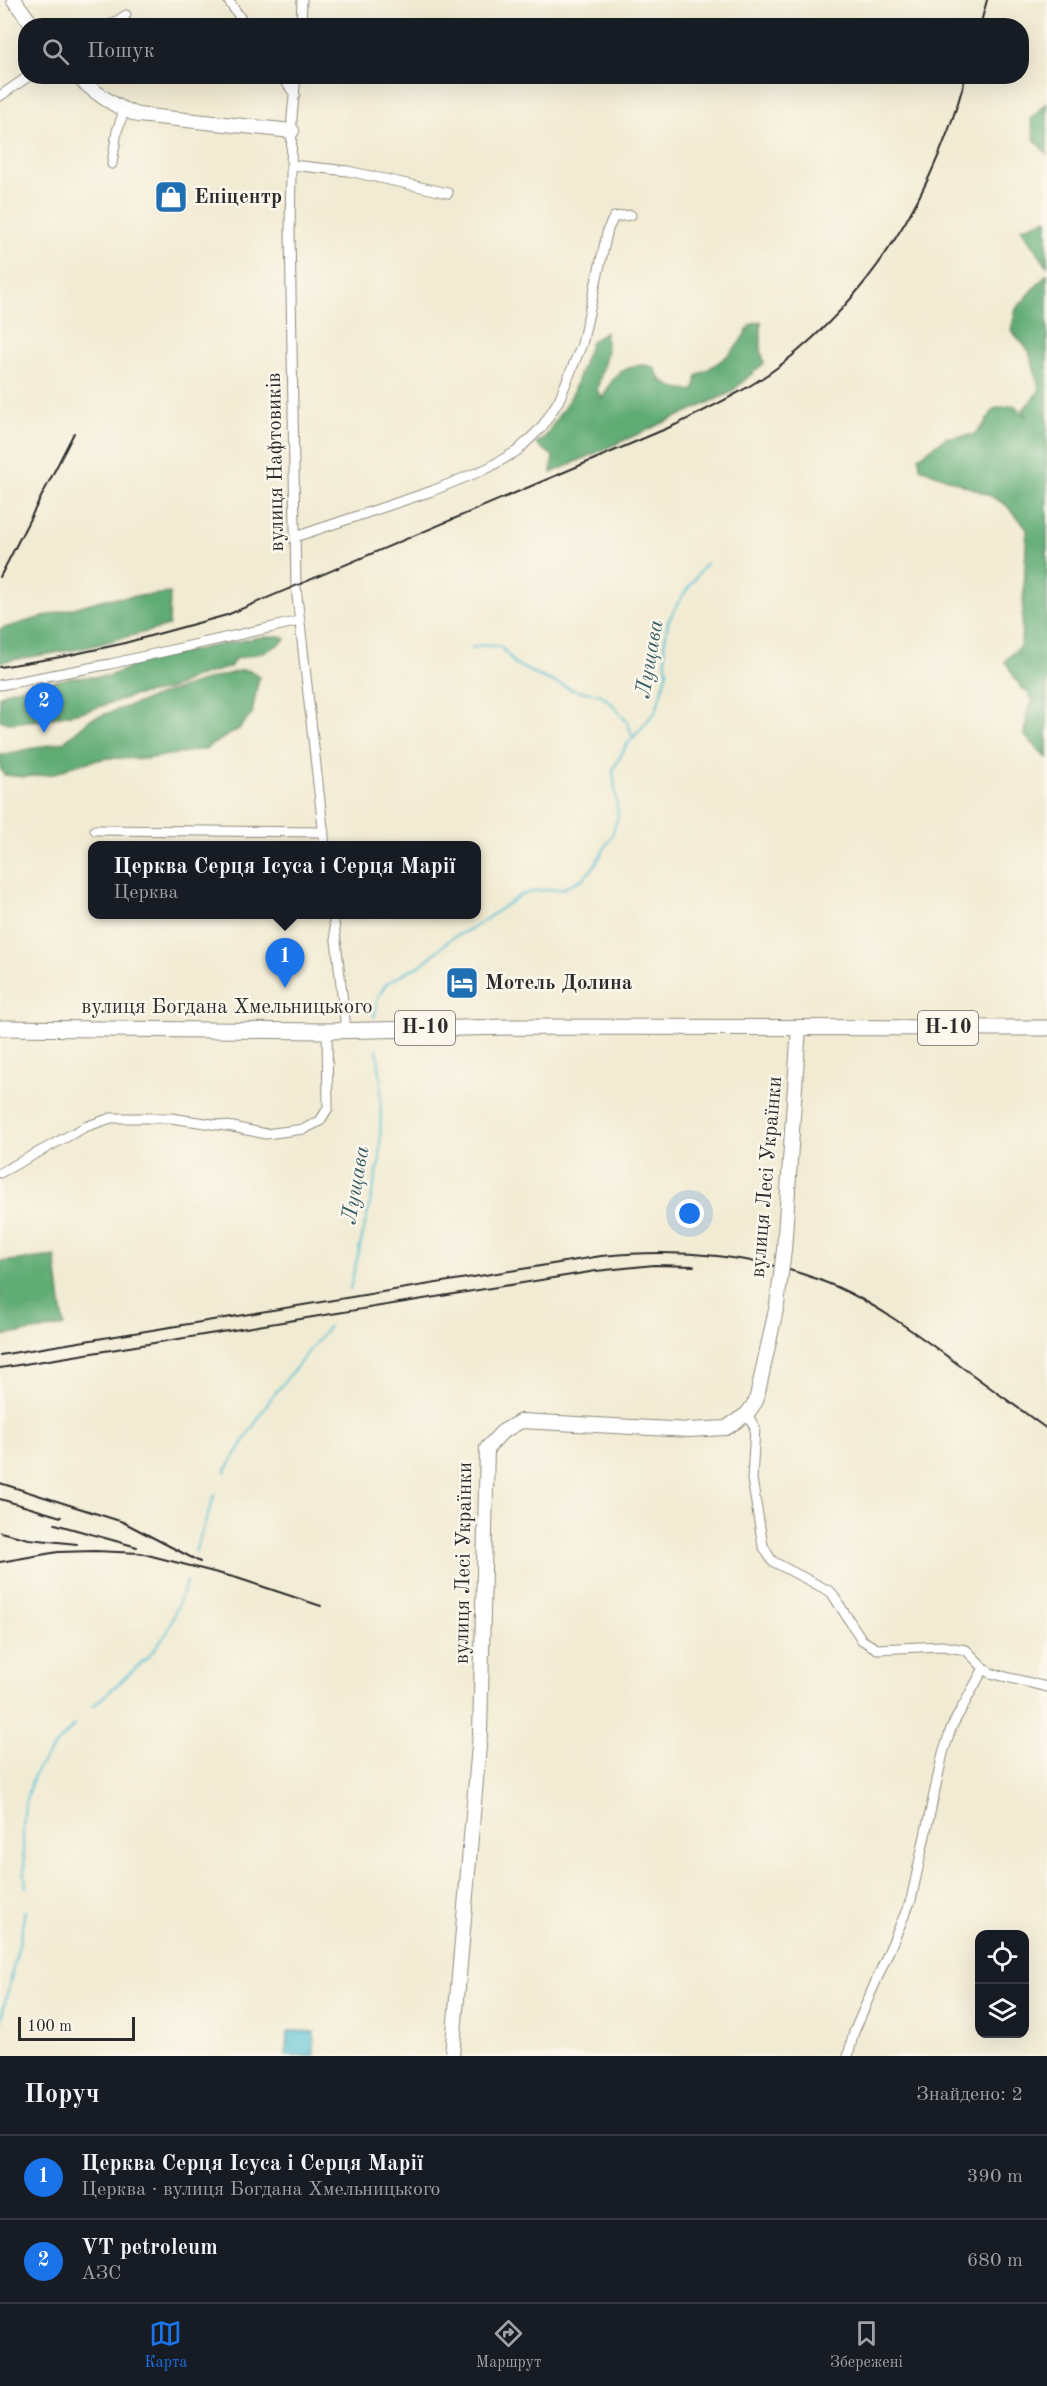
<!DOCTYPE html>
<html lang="uk">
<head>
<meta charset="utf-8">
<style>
	body { margin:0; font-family:"Old Standard TT",serif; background:#242831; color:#f1f3f6 }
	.controls { position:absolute; right:18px; bottom:18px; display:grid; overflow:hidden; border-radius:12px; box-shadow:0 6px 24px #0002 }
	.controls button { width:54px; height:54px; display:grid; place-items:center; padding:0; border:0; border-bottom:2px solid #363941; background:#171b24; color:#f1f3f6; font:30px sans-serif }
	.scale { position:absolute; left:18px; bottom:15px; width:117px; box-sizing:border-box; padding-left:6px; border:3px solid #2b2b2b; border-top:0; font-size:16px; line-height:21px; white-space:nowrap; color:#2b2b2b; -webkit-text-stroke:4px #fbf7ec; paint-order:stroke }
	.you { position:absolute; left:690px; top:1214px; width:21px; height:21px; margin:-15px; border:4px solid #fff; border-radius:50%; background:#1a73e8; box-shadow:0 0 0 9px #1a73e833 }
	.badge { display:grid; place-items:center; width:39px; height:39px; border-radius:50%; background:#1a73e8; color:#fff; font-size:20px; font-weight:700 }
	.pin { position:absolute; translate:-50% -50px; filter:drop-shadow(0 2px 3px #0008) }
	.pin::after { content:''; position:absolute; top:32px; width:21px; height:18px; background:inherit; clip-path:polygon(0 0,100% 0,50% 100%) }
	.popup { position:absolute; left:88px; top:841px; width:393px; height:78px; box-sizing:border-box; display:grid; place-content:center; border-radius:12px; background:#171b24; filter:drop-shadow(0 2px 4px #0005); font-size:20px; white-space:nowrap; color:#9ea1a6 }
	.popup b { font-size:22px; color:#f1f3f6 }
	.popup::after { content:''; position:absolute; left:50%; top:100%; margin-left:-12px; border:12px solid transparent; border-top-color:#171b24 }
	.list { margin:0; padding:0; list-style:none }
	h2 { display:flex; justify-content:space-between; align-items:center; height:78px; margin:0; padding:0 24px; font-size:26px }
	h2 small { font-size:20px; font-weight:400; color:#9ea1a6 }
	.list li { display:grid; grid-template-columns:39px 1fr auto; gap:18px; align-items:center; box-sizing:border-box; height:84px; padding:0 24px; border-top:2px solid #363941 }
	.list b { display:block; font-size:22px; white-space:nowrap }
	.list p { margin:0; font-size:20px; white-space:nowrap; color:#9ea1a6 }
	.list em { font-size:20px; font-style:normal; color:#9ea1a6 }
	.icon { flex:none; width:33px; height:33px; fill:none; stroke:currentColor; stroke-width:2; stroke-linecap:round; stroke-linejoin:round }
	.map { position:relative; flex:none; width:1047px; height:2056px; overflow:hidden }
	.search { position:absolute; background:#171b24; box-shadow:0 6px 24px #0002; left:18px; right:18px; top:18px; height:66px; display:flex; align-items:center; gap:15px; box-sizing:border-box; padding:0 21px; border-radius:24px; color:#9ea1a6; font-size:22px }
	.sheet { height:246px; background:#171b24 }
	nav { display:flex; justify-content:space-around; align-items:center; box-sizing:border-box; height:84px; border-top:2px solid #363941; background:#171b24; font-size:16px; color:#9ea1a6 }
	nav a { display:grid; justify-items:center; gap:3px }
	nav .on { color:#1a73e8 }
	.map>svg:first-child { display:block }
	.forest { fill:#60ac74; stroke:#466c50; stroke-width:1.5 }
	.water { fill:#58c0d4; stroke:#427680; stroke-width:1.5 }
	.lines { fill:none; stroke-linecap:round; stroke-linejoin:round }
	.stream { stroke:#58c0d4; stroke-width:2 }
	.street-casing { stroke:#8e8b7f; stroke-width:11 }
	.secondary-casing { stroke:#8e8b7f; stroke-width:16 }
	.primary-casing { stroke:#8e8b7f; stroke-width:17 }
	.street { stroke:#fff; stroke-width:9 }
	.secondary { stroke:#fff; stroke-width:14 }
	.primary { stroke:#fff; stroke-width:15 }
	.rail { stroke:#2b2b2b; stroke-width:2 }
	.secondary-bridge-casing { stroke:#8e8b7f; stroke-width:16; stroke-linecap:butt }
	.secondary-bridge { stroke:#fff; stroke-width:14 }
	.labels { text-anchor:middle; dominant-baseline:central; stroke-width:5; stroke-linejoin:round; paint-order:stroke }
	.shield { fill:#fbf7ec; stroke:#696865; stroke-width:1.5 }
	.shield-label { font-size:20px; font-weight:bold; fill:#2b2b2b }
	.poi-label { font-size:21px; font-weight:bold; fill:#2b2b2b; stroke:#fbf7ec; text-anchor:start }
	.street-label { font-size:21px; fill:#2b2b2b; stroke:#fbf7ec }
	.water-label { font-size:22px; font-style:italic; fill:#3b5f66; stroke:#fbf7ec }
</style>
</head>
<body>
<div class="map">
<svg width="1047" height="2056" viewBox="0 0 1047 2056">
	<rect width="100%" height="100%" fill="#fbf7ec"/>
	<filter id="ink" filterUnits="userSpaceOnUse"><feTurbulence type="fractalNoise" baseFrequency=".0167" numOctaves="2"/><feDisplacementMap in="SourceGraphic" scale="12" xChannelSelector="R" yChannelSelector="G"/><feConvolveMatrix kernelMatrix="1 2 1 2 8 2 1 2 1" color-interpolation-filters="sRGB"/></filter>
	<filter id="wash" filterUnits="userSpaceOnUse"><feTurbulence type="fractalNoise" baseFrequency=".008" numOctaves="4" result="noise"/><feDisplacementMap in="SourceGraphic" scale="24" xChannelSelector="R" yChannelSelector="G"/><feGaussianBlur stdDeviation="1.35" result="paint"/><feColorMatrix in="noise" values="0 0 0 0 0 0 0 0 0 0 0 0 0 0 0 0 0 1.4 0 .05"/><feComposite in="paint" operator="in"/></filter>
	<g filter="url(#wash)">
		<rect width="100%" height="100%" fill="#f2ebd3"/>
		<!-- forest -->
		<path class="forest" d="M1047,103V154L1035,141L1031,119Z
			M1047,219V266L1021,228Z
			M1047,274V758L1025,736L1027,713L1033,701L1027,691L1021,688L1005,661L1021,645L1027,528L1005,504L989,495L920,468L919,457L947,437L973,435L983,426L994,409L1014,405L1026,417L1023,410L1040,390L1029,351L1011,330L1016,309Z
			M761,321V349L764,363L730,393L551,473L553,456L536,444L545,437L571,397L591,342L605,332L607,352L597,390L602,398C606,392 610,383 615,377C625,367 643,362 655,368C661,388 676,388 694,391L697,376C723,360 736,353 750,325Z
			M170,593L169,626L84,648L0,662V629L105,599Z
			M280,636L286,639C271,652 253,655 235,659L230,667L193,678L168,690L132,696L86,711L40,720L9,723L0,720V696L11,690L70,678L109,676L145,661L218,645L261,637Z
			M242,670L251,671L259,677L252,714L239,729L205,749L146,759L107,758L75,765L54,774L24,777L4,775L0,767V755L63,742L91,719L199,682Z
			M55,1256L64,1326L0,1336V1262Z"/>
		<!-- water -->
		<path class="water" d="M290,2031L314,2032V2056H286L287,2035Z"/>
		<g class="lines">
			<!-- stream -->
			<path class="stream" d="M471,648L484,645L501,647L515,664L539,676L576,691L600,694L612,704L627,722L633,737
				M374,1017L378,997L386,984L410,970L420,966L452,938L473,928L519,896L534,891L562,889L584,878L594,867L612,835L618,816L613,770L626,746L656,711L667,672L664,646L668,622L679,601L706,563
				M350,1289L380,1160L381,1082L377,1049
				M225,1472L269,1401L329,1326
				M195,1552L215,1494
				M93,1706L148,1657L167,1633L187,1581
				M26,1887C23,1851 18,1810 34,1776C43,1757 61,1741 74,1725
				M0,2023L20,1940L25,1910"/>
		</g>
	</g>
	<g filter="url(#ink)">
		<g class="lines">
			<!-- street casing -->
			<g class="street-casing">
				<path id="street" d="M228,0L246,26
					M109,26L126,15
					M301,26L302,0
					M282,76L295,95
					M296,76L292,117L290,231L296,587L325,846
					M0,96L29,76
					M112,164L117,131L124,111
					M291,165L348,171L448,193
					M295,537L432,491L488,468L517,451L542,427L559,400L582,344L608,229L614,217L631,215
					M0,685L110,664L299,621
					M95,830L324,832
					M333,914L346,1029
					M0,1173L85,1127L111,1118H171L233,1127L266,1134L304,1129L320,1121L328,1108L327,1031
					M747,1414L755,1428L752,1479L763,1546L772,1561L831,1592L862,1640L877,1649L942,1646L966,1650L984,1668L952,1726L943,1753L911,1900L854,2032L848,2056
					M984,1668L990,1673L1047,1687"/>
			</g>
			<!-- secondary casing -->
			<g class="secondary-casing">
				<path id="secondary" d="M14,0L33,26
					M77,76C95,93 114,107 138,115L292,131
					M784,1250L799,1027
					M452,2056L480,1734L487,1448L502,1432L521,1421L689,1430L726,1428L747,1414L756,1401L777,1305"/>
			</g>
			<!-- primary casing -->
			<g class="primary-casing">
				<path id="primary" d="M0,1028L327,1031L509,1027L1047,1028"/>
			</g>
			<!-- street -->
			<use href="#street" class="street"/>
			<!-- secondary -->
			<use href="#secondary" class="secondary"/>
			<!-- primary -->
			<use href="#primary" class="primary"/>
			<!-- rail -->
			<path class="rail" d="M980,26L987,0
				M0,577L74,433
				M0,667L61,657L121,644L227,615L675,425C711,407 750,389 782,364C877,290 934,191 966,76
				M0,1355L601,1256C682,1248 761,1254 837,1287C875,1304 910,1329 944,1354C978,1379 1013,1404 1047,1429
				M0,1368L596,1271L654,1265L694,1266
				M0,1483L123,1522L200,1562
				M0,1499L61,1517
				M55,1524L137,1547
				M0,1532L29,1539L77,1544
				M0,1562L58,1552L95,1551L140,1553L237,1578L321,1606"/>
			<!-- secondary-bridge casing -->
			<g class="secondary-bridge-casing">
				<path id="secondary-bridge" d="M777,1305L784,1250"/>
			</g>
			<!-- secondary-bridge -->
			<use href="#secondary-bridge" class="secondary-bridge"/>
		</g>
	</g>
	<!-- icons -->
	<defs>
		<g id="shop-square" transform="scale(1.725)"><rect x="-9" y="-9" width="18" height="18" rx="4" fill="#1f6fb2" stroke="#fbf7ec"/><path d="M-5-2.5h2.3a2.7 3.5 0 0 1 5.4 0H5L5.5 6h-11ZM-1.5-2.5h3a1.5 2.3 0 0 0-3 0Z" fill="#fff"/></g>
		<g id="hotel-square" transform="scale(1.725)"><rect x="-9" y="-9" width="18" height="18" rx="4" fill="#1f6fb2" stroke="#fbf7ec"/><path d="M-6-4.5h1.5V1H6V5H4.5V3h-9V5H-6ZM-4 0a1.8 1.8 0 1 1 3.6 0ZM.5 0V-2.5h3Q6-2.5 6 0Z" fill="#fff"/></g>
	</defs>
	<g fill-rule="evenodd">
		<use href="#shop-square" x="171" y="197"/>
		<use href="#hotel-square" x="462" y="983"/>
	</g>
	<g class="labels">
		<!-- shield labels -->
		<g class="shield">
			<rect x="395" y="1011" width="60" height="34" rx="4.5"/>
			<rect x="918" y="1011" width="60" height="34" rx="4.5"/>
		</g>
		<g class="shield-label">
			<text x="425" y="1028">Н-10</text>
			<text x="948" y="1028">Н-10</text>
		</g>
		<!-- poi labels -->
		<g class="poi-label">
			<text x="194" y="197">Епіцентр</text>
			<text x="485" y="983">Мотель Долина</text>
		</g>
		<!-- street labels -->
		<g class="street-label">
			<text transform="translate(276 462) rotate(-91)">вулиця Нафтовиків</text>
			<text x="227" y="1007">вулиця Богдана Хмельницького</text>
			<text transform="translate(767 1177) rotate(-85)">вулиця Лесі Українки</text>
			<text transform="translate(464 1563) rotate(-89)">вулиця Лесі Українки</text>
		</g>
		<!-- water labels -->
		<g class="water-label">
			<text transform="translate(650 659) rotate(-80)">Лущава</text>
			<text transform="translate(356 1185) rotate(-80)">Лущава</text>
		</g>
	</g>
</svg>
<div class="controls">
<button><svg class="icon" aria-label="locate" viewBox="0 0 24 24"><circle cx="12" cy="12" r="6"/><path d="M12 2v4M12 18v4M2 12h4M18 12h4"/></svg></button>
<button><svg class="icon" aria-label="layers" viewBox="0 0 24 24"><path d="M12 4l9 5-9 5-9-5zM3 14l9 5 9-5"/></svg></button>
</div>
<div class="scale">100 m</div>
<div class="you"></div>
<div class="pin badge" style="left:285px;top:988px">1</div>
<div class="popup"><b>Церква Серця Ісуса і Серця Марії</b>Церква</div>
<div class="pin badge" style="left:44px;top:733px">2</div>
<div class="search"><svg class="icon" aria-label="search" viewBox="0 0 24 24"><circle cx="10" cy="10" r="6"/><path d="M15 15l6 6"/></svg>Пошук</div>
</div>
<section class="sheet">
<h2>Поруч<small>Знайдено: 2</small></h2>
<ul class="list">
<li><span class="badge">1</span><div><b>Церква Серця Ісуса і Серця Марії</b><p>Церква · вулиця Богдана Хмельницького</p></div><em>390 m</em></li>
<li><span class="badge">2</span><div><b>VT petroleum</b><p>АЗС</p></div><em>680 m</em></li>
</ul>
</section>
<nav>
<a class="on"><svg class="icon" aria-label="map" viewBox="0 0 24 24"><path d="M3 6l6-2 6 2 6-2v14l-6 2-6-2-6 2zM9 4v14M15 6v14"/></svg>Карта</a>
<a><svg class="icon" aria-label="directions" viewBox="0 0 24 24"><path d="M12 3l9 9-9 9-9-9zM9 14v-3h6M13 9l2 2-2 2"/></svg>Маршрут</a>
<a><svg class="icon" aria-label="saved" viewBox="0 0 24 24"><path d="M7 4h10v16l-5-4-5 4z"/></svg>Збережені</a>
</nav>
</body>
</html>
